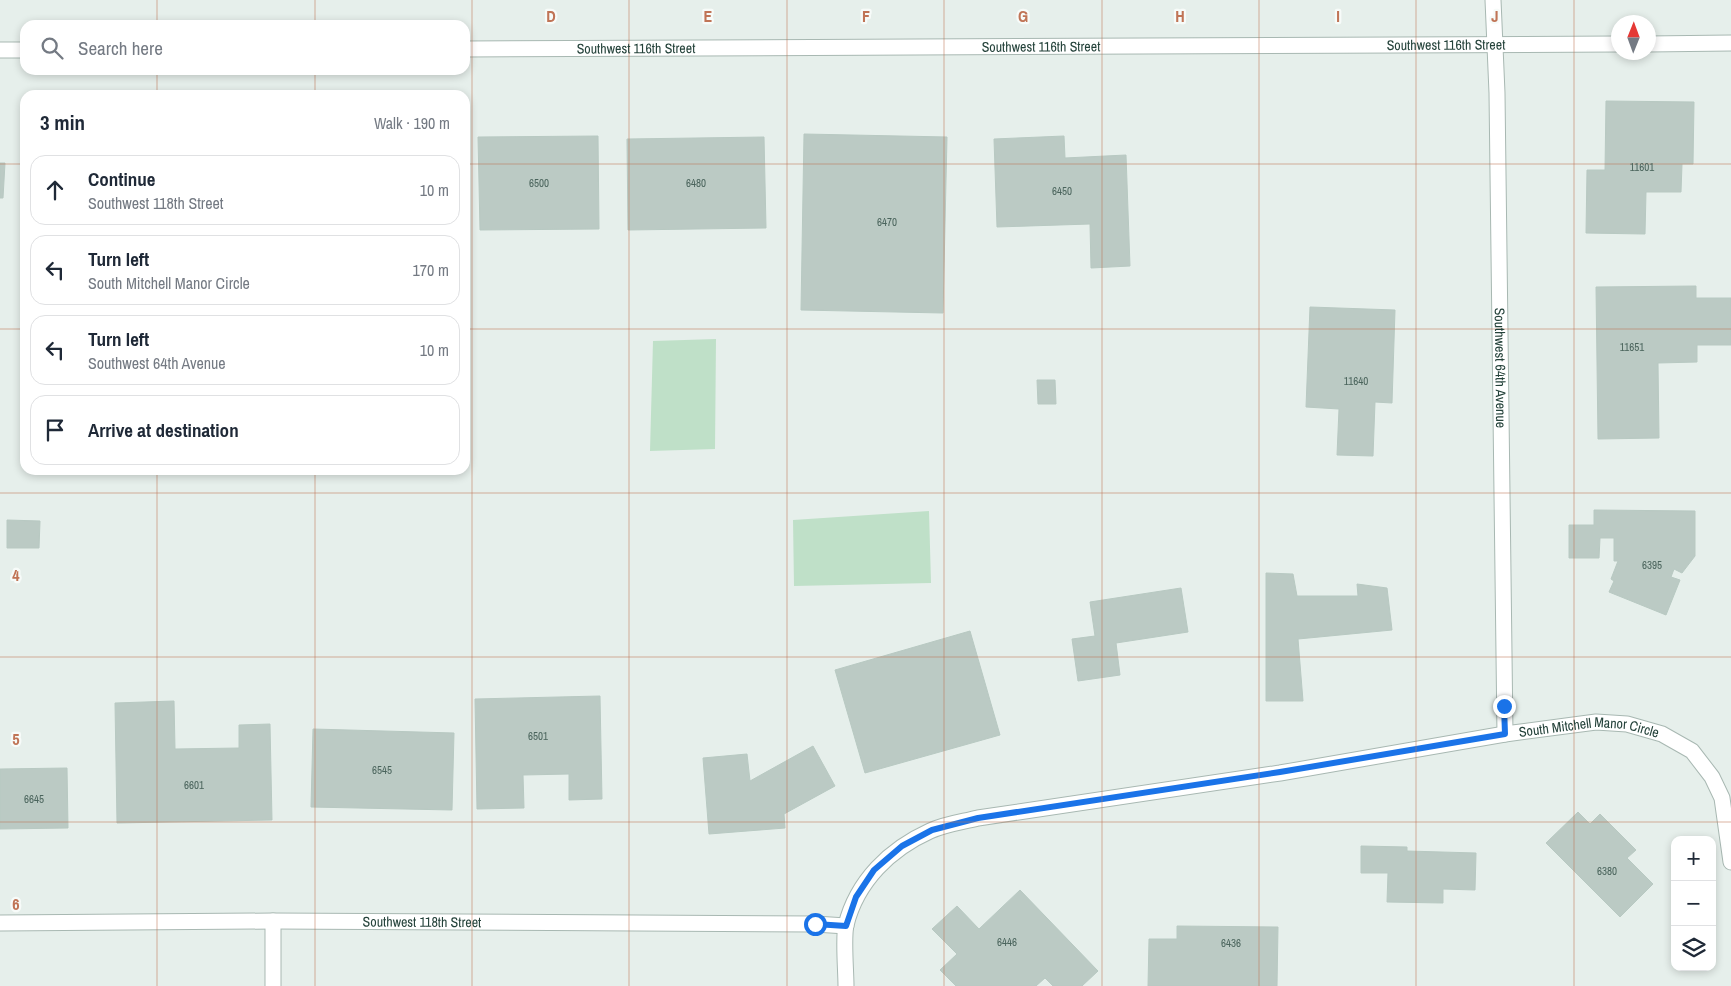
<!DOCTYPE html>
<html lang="en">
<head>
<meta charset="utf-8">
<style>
	body { margin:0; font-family:"Archivo Narrow",sans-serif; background:#f6f6f7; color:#1f2937 }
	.controls { position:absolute; right:15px; bottom:15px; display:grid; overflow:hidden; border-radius:10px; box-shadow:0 2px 8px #0003 }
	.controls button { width:45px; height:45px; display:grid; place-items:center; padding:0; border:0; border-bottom:1px solid #e0e1e3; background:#fff; color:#1f2937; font:25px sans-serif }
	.compass { position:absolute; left:1611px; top:15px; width:45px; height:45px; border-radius:50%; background:#fff; box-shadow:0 2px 8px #0003; rotate:1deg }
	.stop { position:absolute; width:15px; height:15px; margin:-11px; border:4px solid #1a73e8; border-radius:50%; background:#fff }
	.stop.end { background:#1a73e8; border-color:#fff; box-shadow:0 1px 5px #0008 }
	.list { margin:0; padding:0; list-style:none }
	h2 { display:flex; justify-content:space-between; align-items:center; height:65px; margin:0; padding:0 20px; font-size:21px }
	h2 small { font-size:16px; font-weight:400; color:#747a83 }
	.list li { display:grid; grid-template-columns:32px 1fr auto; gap:15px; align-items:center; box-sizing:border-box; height:70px; margin:0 10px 10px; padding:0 10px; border:1px solid #e0e1e3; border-radius:15px }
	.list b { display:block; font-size:19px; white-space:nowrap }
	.list p { margin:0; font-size:16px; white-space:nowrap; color:#747a83 }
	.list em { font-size:16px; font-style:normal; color:#747a83 }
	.icon { flex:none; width:28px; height:28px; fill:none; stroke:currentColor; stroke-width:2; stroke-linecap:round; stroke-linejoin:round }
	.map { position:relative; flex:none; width:1731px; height:986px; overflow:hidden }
	.search { position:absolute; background:#fff; box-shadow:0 2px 8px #0003; left:20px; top:20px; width:450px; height:55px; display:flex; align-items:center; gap:12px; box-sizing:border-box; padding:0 18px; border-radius:15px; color:#747a83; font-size:19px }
	.panel { position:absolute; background:#fff; box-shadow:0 2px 8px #0003; left:20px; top:90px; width:450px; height:385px; border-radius:15px }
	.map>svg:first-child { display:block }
	.green { fill:#bfe0c8 }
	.building { fill:#bbcac4; stroke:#b8c9c2 }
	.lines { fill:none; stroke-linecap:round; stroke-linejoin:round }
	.minor-casing { stroke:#a8b8b2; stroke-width:17 }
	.minor { stroke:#fff; stroke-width:15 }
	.route { stroke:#1a73e8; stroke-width:6 }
	.grid { fill:none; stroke:#c07456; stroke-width:1; stroke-opacity:0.55 }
	.labels { text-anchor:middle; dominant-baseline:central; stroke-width:4.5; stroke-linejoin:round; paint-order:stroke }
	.number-label { font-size:11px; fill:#4a645c }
	.street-label { font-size:14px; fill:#24423a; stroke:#f7fbf9 }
	.grid-label { font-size:16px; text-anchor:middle; font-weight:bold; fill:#c07456; stroke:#f7fbf9; stroke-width:4.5; stroke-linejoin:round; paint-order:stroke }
</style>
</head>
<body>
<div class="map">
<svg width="1731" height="986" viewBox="0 0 1731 986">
	<rect width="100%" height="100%" fill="#e6efeb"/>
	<!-- green -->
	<path class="green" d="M716,339L715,449L650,451L653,341Z
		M929,511L931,583L794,586L793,520Z"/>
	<!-- building -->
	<path class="building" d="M1606,101L1694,102L1693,164H1682L1681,192H1646L1645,234L1586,233L1587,170H1605Z
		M804,134L947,137L943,313L801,310Z
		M598,136L599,229L480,230L478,137Z
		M1064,136L1065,158L1126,155L1130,266L1091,268L1090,224L997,227L994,139Z
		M764,137L766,228L628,230L627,139Z
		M0,163H5L3,198H0Z
		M1696,286V298H1731V345H1697V362L1658,363L1659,438L1598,439L1596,287Z
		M1310,307L1395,310L1392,403L1375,402L1373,456L1337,455L1339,409L1306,407Z
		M1037,380H1055L1056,404H1038Z
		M1594,510L1695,511V556L1682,573L1674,569L1671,577L1680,580L1666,615L1609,592L1614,581L1611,579L1618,561H1614V538H1600L1599,558H1569V525H1594Z
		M7,520L40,521L39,548H7Z
		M1266,573L1293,574L1297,596H1358L1357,584L1387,588L1392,630L1298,639L1303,701H1266Z
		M1181,588L1188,632L1116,643L1120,675L1078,681L1072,639L1095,636L1090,602Z
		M970,631L1000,735L865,773L835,670Z
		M600,696L602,799L569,800V774L523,775L524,808L477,809L475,699Z
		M174,701L175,749L239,748V725L270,724L272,820L117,823L115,703Z
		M313,729L454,733L452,810L311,807Z
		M813,746L835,786L784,814L785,828L709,834L703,758L747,754L750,781Z
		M67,768L68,828L0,829V769Z
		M1578,812L1590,824L1600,814L1636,850L1627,858L1653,884L1620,917L1546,843Z
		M1361,846L1407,847V851L1476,853L1475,890L1443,889V903L1387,902L1388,873H1361Z
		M1020,890L1098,971L1082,986H1053L1045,978L1036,986H956L940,970L957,954L932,929L957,906L979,929Z
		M1177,926L1278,927L1277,986H1148L1149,939H1177Z"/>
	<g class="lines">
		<!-- minor casing -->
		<g class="minor-casing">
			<g id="minor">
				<path id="s1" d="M1493,0L1497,93L1505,734"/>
				<path d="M1648,44L1731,43"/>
				<path id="s2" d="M465,49L1618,44"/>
				<path d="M0,50H25"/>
				<path d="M273,921V986"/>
				<path id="s3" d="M0,923L273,921L815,924L846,926"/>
				<path id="s4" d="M846,986C846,971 843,938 846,925C857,881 890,849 930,831C945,824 962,822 978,818L1280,773L1505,734L1596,722L1627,724L1662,734L1692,751L1712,777L1722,798L1731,862"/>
			</g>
		</g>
		<!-- minor -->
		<use href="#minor" class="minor"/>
	</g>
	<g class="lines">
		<!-- route -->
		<path class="route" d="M815,924L846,926L856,897L874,870L902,846L932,830L978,818L1280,772L1505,734L1504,706"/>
	</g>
	<!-- grid -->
	<path class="grid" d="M157,0V25M315,0V25M472,0V986M629,0V986M787,0V986M944,0V986M1102,0V986M1259,0V986M1416,0V986M1574,0V986M157,70V95M315,70V95M0,164H25M465,164H1731M0,329H25M465,329H1731M157,470V986M315,470V986M0,493H1731M0,657H1731M0,822H1731"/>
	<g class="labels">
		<!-- number labels -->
		<g class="number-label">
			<text x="1642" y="167">11601</text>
			<text x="539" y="183">6500</text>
			<text x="696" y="183">6480</text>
			<text x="1062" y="191">6450</text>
			<text x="887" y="222">6470</text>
			<text x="1632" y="347">11651</text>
			<text x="1356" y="381">11640</text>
			<text x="1652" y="565">6395</text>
			<text x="538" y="736">6501</text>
			<text x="382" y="770">6545</text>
			<text x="194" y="785">6601</text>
			<text x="34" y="799">6645</text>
			<text x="1607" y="871">6380</text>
			<text x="1007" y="942">6446</text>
			<text x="1231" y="943">6436</text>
		</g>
		<!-- street labels -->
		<g class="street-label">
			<text stroke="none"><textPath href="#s2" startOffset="981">Southwest 116th Street</textPath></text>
			<text stroke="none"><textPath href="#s2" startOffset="576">Southwest 116th Street</textPath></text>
			<text stroke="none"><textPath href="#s2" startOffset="171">Southwest 116th Street</textPath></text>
			<text stroke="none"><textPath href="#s1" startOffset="368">Southwest 64th Avenue</textPath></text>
			<text stroke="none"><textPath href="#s4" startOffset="860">South Mitchell Manor Circle</textPath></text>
			<text stroke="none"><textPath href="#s3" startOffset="422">Southwest 118th Street</textPath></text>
		</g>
	</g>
	<g class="grid-label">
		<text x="551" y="22">D</text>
		<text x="708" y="22">E</text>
		<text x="866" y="22">F</text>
		<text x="1023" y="22">G</text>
		<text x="1180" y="22">H</text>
		<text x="1338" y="22">I</text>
		<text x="1495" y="22">J</text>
		<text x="16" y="581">4</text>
		<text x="16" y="745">5</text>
		<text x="16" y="910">6</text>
	</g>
</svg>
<div class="controls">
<button>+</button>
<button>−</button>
<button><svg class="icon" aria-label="layers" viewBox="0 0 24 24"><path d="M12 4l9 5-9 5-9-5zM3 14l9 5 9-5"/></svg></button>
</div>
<svg class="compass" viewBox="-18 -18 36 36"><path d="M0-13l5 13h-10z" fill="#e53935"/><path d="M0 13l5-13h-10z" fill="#747a83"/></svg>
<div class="stop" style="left:815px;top:924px"></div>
<div class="stop end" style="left:1504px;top:706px"></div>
<div class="search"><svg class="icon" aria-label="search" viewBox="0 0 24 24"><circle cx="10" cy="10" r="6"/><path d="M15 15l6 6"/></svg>Search here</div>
<section class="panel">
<h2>3 min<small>Walk · 190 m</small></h2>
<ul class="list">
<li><svg class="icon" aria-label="ahead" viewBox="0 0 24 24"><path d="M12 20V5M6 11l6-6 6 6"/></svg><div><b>Continue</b><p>Southwest 118th Street</p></div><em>10 m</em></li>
<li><svg class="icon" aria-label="left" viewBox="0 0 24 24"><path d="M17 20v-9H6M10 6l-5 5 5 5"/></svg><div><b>Turn left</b><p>South Mitchell Manor Circle</p></div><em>170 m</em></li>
<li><svg class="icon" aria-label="left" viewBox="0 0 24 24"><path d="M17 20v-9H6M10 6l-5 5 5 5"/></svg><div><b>Turn left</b><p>Southwest 64th Avenue</p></div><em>10 m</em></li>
<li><svg class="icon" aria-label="arrive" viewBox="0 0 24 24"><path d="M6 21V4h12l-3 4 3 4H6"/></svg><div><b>Arrive at destination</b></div></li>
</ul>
</section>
</div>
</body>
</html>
